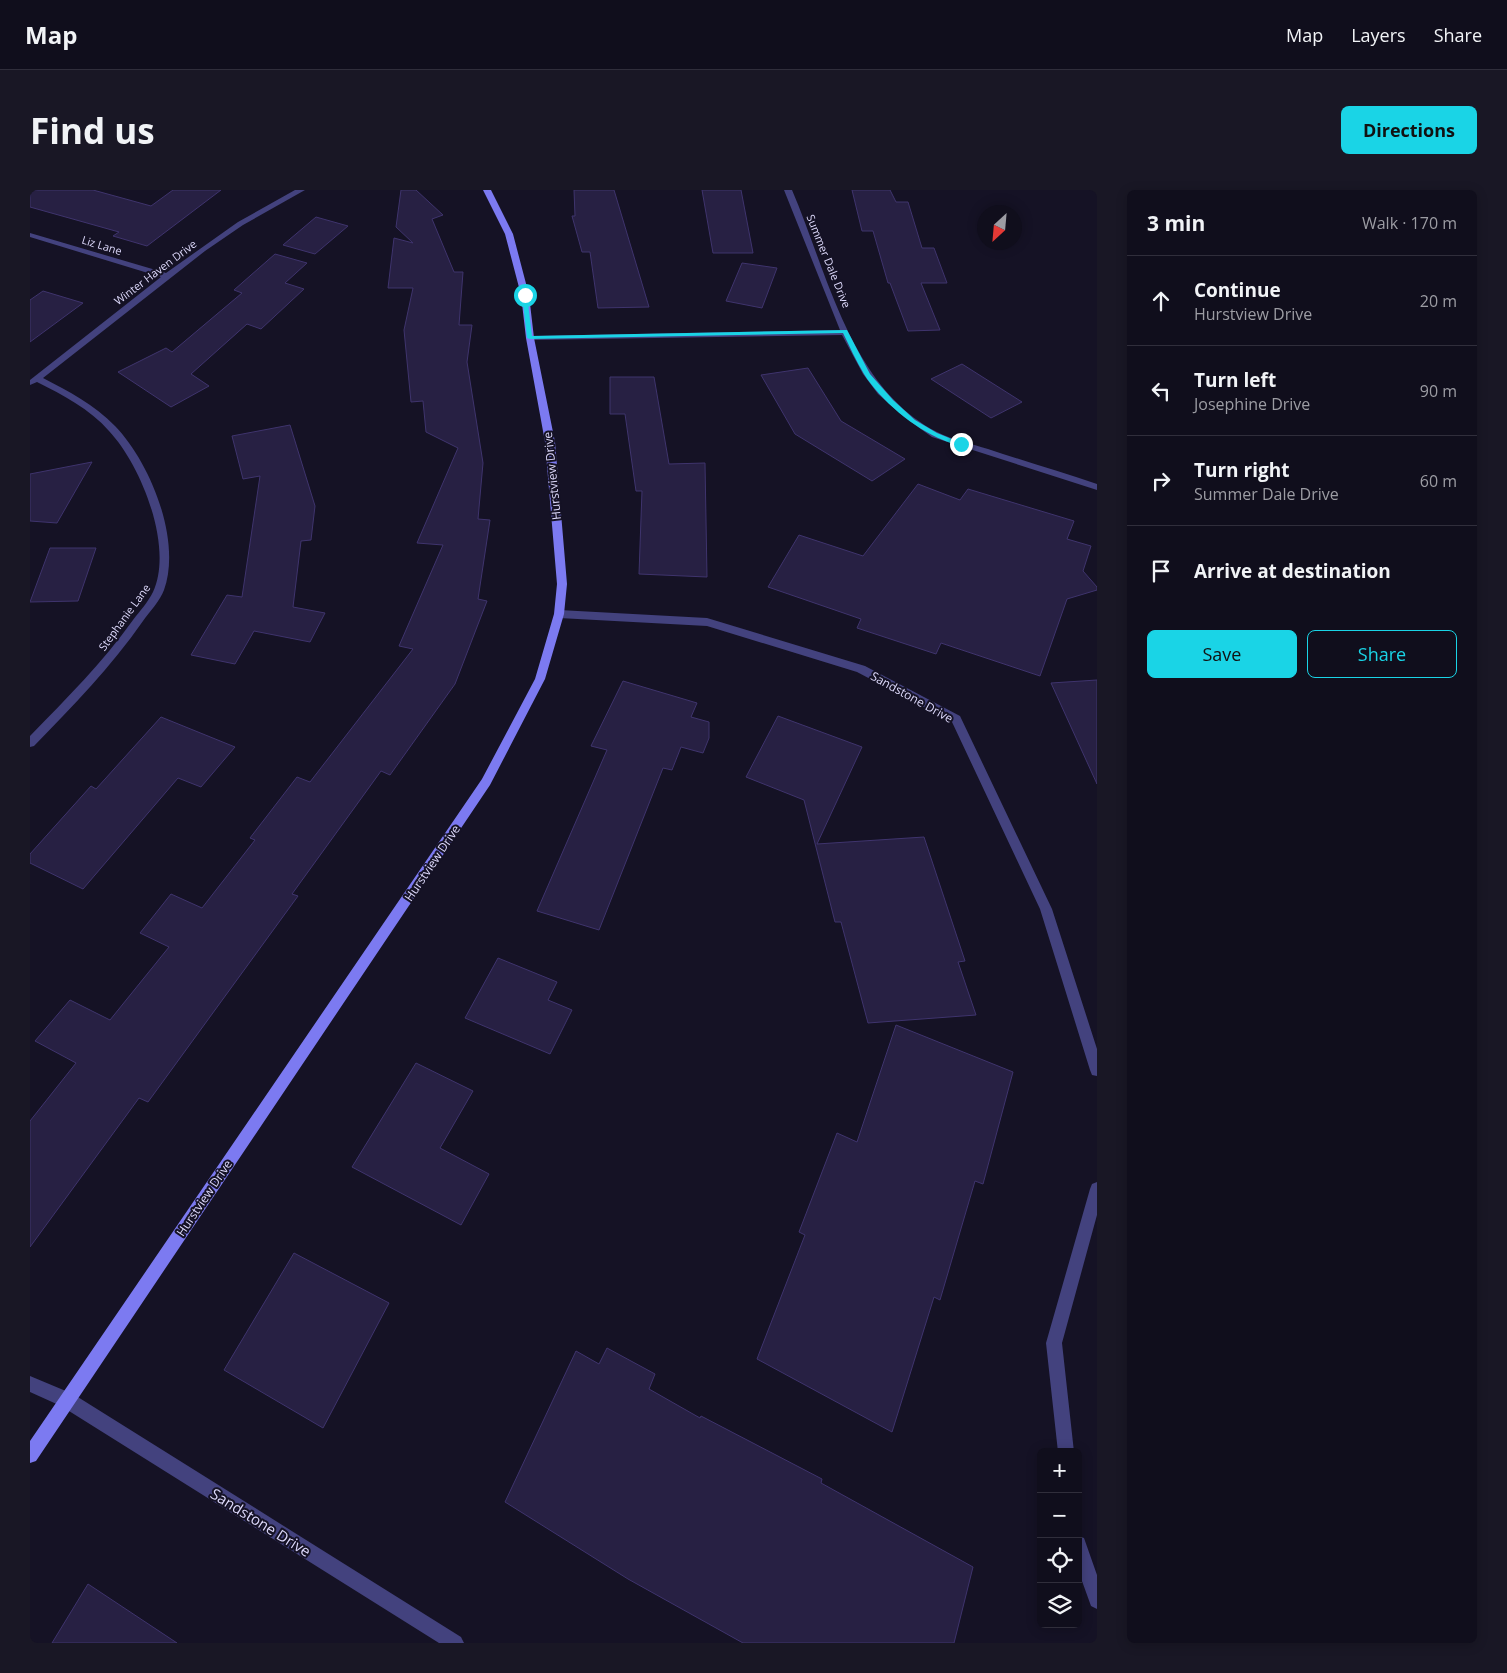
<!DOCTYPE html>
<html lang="en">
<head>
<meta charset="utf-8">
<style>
	body { margin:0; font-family:"Open Sans",sans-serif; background:#191725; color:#f1f3f6 }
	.controls { position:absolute; right:15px; bottom:15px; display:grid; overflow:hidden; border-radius:8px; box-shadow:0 2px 12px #0003 }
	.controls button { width:45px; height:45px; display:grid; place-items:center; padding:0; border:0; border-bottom:1px solid #302e3b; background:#100e1c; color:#f1f3f6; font:25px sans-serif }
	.compass { position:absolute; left:947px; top:15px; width:45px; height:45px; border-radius:50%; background:#100e1c; box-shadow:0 2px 12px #0003; rotate:206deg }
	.stop { position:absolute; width:15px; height:15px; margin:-11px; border:4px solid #1ad4e6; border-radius:50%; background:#fff }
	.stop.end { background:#1ad4e6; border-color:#fff; box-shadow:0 1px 5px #0008 }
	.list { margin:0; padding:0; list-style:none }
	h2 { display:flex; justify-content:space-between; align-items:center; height:65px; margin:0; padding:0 20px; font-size:21px }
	h2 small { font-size:16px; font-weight:400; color:#9c9ca3 }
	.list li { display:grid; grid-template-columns:32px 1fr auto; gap:15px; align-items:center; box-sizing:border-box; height:90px; padding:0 20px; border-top:1px solid #302e3b }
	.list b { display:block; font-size:19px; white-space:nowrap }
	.list p { margin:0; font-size:16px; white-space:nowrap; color:#9c9ca3 }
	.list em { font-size:16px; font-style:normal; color:#9c9ca3 }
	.actions { display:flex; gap:10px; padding:15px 20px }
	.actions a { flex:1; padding:11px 0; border:1px solid #1ad4e6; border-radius:8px; text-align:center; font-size:18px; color:#1ad4e6 }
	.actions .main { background:#1ad4e6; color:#111 }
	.icon { flex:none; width:28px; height:28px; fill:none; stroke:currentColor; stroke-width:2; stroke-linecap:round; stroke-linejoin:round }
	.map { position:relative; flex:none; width:1067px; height:1453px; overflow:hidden; border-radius:8px }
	header { display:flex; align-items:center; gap:30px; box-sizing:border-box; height:70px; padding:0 25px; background:#100e1c; border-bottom:1px solid #302e3b }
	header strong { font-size:24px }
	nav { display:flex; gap:28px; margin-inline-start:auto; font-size:18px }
	.intro { display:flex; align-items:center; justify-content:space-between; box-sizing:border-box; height:120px; padding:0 30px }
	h1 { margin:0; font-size:35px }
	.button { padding:12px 22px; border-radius:8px; background:#1ad4e6; color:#111; font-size:18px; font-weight:700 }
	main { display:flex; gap:30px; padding:0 30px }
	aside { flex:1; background:#100e1c; border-radius:8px; box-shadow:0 2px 12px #0003 }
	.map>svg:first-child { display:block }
	.building { fill:#272043; stroke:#3f346d }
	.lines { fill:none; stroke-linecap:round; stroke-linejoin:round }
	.street { fill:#43427e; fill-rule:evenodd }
	.secondary { fill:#7c7af1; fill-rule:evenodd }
	.route { fill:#1ad4e6 }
	.labels { text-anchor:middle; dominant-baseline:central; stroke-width:4; stroke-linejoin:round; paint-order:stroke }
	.far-street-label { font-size:11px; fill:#ddd9fb; stroke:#151225 }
	.street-label { font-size:12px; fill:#ddd9fb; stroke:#151225 }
	.near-street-label { font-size:15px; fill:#ddd9fb; stroke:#151225 }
</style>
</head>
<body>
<header>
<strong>Map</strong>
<nav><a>Map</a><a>Layers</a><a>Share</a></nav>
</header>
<div class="intro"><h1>Find us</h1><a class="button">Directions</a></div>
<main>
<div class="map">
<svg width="1067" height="1453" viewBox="0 0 1067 1453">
	<rect width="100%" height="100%" fill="#151225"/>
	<!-- building -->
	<path class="building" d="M0,0H63L121,16L143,0H191L117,56L83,46L89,42L0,17Z
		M371,0H386L413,25L402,29L424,82H433L429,135H442L437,172L453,273L448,329L460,330L448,409L457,411L425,494L360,585L351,581L262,704L268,706L118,912L109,908L0,1057V931L46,873L5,851L40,810L80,830L139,757L110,743L141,704L172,718L225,650L220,648L267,587L280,592L383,459L369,456L413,355L387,353L428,258L396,242L393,211L381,212L374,140L383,98H358L364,48L383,53L366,37Z
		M544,0H584L619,117L568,118L560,62H552L542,26H545Z
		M672,0H711L723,63H683Z
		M822,0H860L866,12H878L892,58H904L917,93H891L910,140L878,141L860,93H858L843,41H832Z
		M286,27L318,36L285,64L253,55Z
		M245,64L277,73L255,93L274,99L231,139L217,134L161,184L179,196L141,217L88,182L136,158L142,162L212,103L204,100Z
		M712,73L747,78L732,118L696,111Z
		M13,101L53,113L0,152V110Z
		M932,174L992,212L961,228L901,189Z
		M778,178L811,231L875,269L842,291L765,244L731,185Z
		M580,187H624L639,274L675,273L677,387L609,384L612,301H606L595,224H580Z
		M260,235L285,316L281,350L271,351L263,417L295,423L280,452L224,441L205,474L161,465L197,405L212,407L230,286L213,289L202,246Z
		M62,272L27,333L0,331V284Z
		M888,294L930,310L938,299L1044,331L1037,349L1061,356L1053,381L1067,397V400L1037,409L1010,486L911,453L906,464L827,438L831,429L738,397L769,345L833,366Z
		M20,358H66L48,411L0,412Z
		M1067,490V594L1021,493Z
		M593,491L667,513L661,527L679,532V548L673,563L651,557L642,580L633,578L569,740L507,721L577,560L561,556Z
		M748,526L832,557L787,654L894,647L935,771L928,772L946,825L838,833L811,732H805L774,610L716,587Z
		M131,527L205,557L171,597L148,588L53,699L0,673V664L61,596L66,599Z
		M468,768L527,792L518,810L542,820L520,864L435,828Z
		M866,835L983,882L953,994L945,991L910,1110L904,1107L862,1242L727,1169L775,1045L769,1042L807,943L827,952Z
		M386,873L443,901L410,958L459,984L431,1035L322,977Z
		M264,1063L359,1113L293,1238L194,1180Z
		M577,1158L625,1184L619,1199L670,1228L671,1226L792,1289L791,1293L943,1377L924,1453H713L598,1389L475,1312L546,1161L569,1174Z
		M58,1394L147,1453H22Z"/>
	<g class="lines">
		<!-- street -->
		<path class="street" d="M265,0H275L213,35L175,61L13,188C38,201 65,215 85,236C120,272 152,350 134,400C130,411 120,421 113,431C81,477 43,516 4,556L0,557V546C36,509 73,472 103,430C110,421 118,412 123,402C144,357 111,275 79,241C60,219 33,205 7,192L0,195V190L131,87L0,47V43L136,83L208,32Z
			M754,0H762C798,84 820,197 907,242C922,250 942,254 958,259C994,271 1031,282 1067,294V300L902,247L874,227L848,204L833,184L812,145L500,150L496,148L500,146L810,140Z
			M529,420L677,428L835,476L930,526L1022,719L1067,859V886L1062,885L1060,880L1010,719L922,532L827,482L677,436L529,428L524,424Z
			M1067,992V1025L1032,1153L1044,1262H1028L1016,1153L1060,999L1062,994Z
			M0,1186L43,1204L431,1447L434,1453H409L31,1216L0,1202Z
			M1048,1346L1054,1348L1067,1385V1419L1061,1416L1048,1380Z"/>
		<!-- secondary -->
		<path class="secondary" d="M453,0H461L483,44L499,105L504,148L525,252L537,394L534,424L515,489L460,595L6,1271L0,1273V1251L452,589L505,489L524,424L527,394L515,252L496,148L491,105L475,44Z"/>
	</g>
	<!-- route -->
	<path class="route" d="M495,104L497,105L502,146L817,140L840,184L863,210L885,230L907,243L934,254C928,258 919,252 913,250C885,239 850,210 834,184C826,171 820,157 813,143L500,149L497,148L492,105Z"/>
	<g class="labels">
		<!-- far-street labels -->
		<g class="far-street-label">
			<text transform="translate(72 55) rotate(17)">Liz Lane</text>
			<text transform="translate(799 71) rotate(68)">Summer Dale Drive</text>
			<text transform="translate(125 82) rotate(-37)">Winter Haven Drive</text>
			<text transform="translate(94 427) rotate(-54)">Stephanie Lane</text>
		</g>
		<!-- street labels -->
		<g class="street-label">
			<text transform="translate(522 286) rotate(-96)">Hurstview Drive</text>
			<text transform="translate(882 507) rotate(29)">Sandstone Drive</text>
			<text transform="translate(402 673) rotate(-56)">Hurstview Drive</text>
			<text transform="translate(174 1008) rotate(-56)">Hurstview Drive</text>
		</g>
		<!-- near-street labels -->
		<g class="near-street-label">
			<text transform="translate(231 1332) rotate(32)">Sandstone Drive</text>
		</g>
	</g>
</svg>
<div class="controls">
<button>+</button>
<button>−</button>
<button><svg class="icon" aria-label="locate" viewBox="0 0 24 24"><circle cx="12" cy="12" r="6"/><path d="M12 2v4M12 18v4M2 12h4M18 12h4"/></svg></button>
<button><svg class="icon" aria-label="layers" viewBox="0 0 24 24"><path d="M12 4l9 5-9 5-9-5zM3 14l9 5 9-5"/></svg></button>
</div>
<svg class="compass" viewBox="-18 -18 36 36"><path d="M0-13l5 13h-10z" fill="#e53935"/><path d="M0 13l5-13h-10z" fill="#9c9ca3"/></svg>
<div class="stop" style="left:495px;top:105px"></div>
<div class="stop end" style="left:931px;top:254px"></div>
</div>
<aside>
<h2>3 min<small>Walk · 170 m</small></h2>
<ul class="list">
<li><svg class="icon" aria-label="ahead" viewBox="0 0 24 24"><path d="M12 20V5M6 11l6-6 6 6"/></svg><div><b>Continue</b><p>Hurstview Drive</p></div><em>20 m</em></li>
<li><svg class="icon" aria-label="left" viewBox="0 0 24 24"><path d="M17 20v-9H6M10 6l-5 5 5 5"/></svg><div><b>Turn left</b><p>Josephine Drive</p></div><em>90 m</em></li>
<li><svg class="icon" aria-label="right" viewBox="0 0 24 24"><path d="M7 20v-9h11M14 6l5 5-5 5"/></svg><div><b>Turn right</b><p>Summer Dale Drive</p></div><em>60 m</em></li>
<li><svg class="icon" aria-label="arrive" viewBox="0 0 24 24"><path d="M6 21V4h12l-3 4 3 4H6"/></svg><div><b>Arrive at destination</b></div></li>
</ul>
<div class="actions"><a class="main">Save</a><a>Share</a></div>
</aside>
</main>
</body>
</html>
